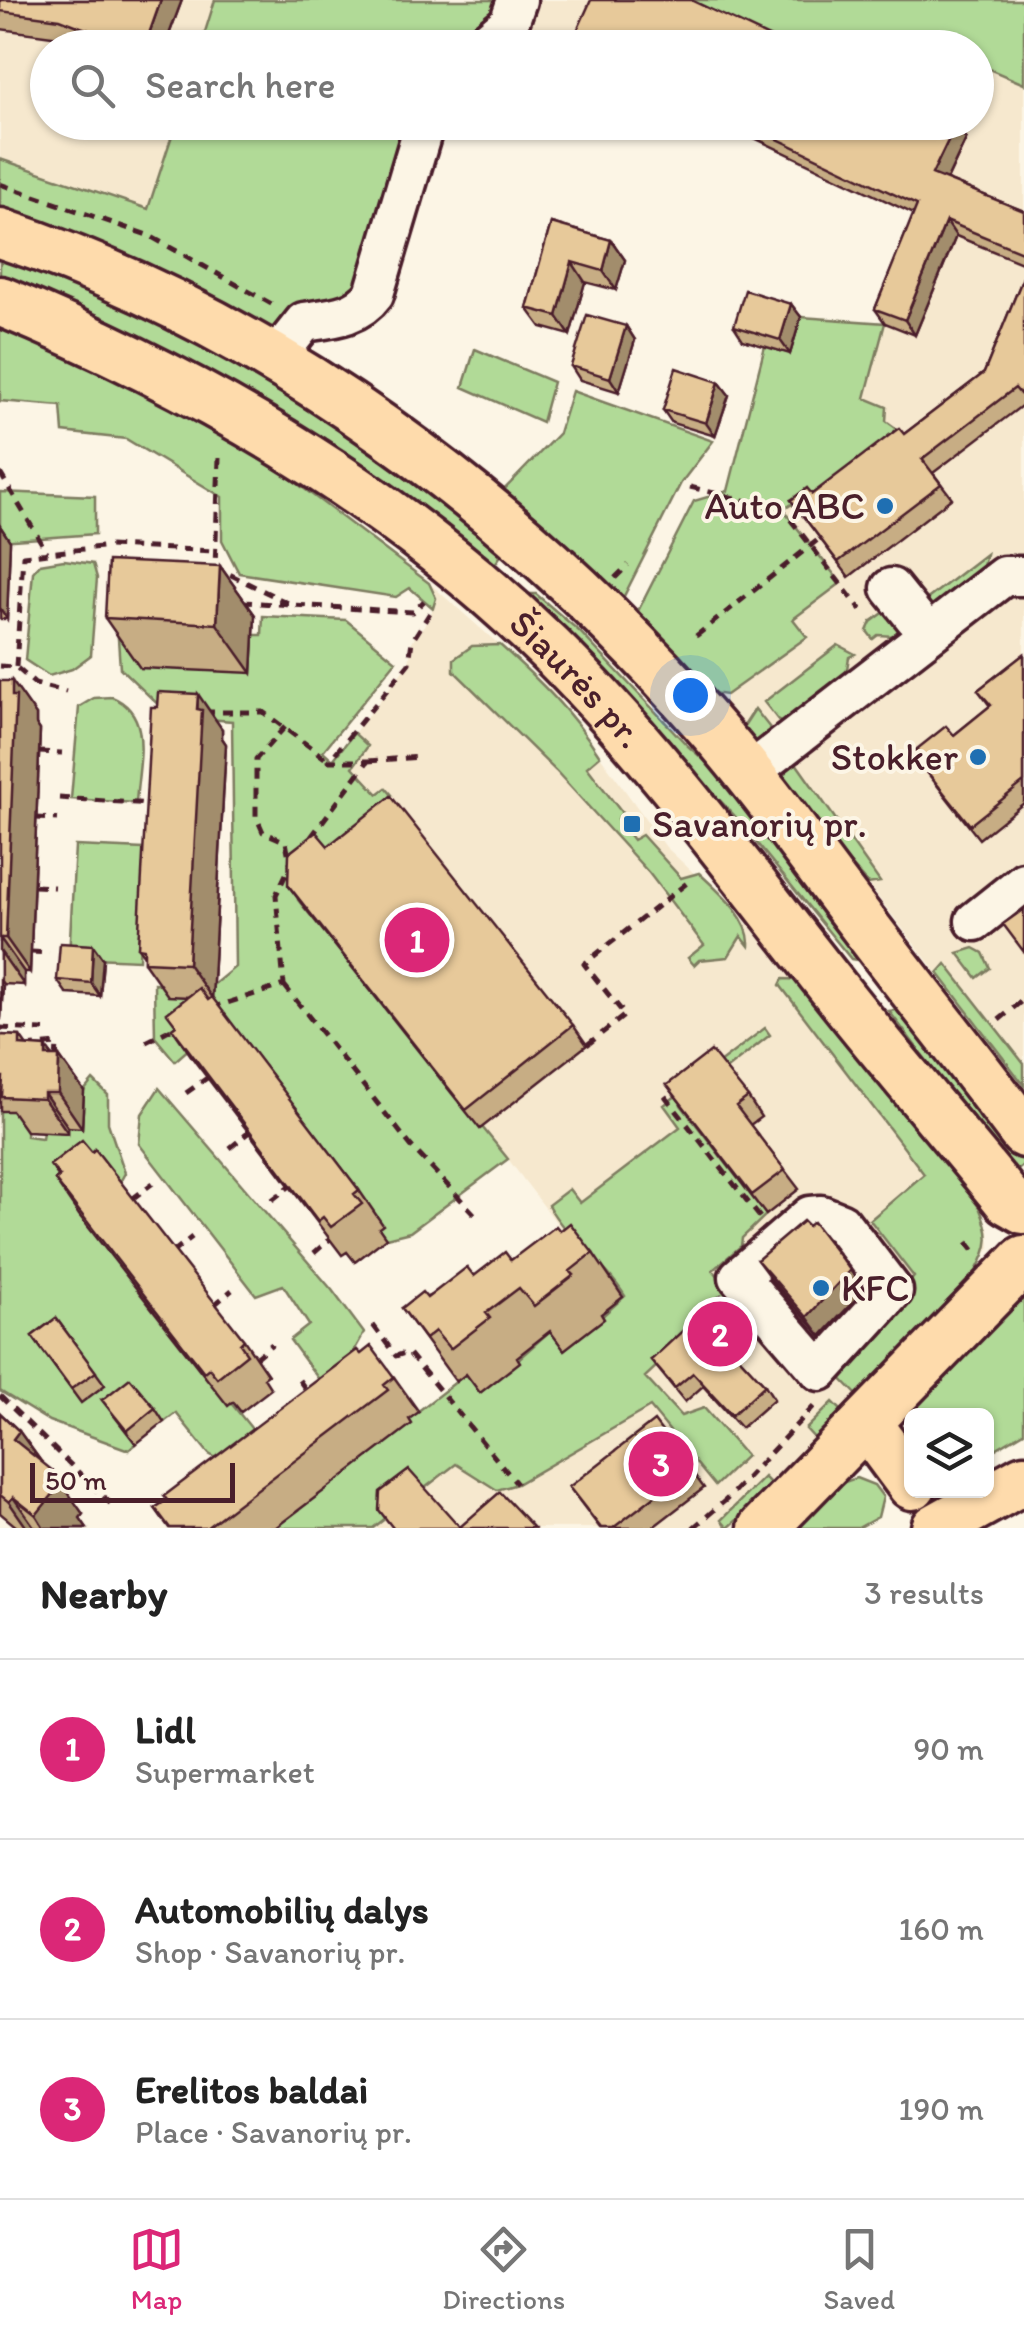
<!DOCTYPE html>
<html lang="en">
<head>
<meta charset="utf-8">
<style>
	body { margin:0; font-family:Itim,sans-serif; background:#f2f2f2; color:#222 }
	.controls { position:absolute; right:30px; bottom:30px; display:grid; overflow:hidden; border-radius:15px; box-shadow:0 2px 8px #0004 }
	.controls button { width:90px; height:90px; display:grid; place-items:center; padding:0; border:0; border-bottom:2px solid #e0e0e0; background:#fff; color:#222; font:50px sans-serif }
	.scale { position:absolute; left:30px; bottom:25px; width:205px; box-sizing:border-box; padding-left:10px; border:5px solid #4a1f2b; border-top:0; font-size:28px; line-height:35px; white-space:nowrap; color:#4a1f2b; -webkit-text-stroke:8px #fcf5e5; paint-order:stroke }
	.you { position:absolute; left:690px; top:695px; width:35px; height:35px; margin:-25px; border:8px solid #fff; border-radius:50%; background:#1a73e8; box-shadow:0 0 0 15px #1a73e833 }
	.badge { display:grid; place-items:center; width:65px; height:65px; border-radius:50%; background:#db2777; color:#fff; font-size:32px; font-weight:700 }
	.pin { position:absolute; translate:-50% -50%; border:5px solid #fff; box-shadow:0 2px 10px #0006 }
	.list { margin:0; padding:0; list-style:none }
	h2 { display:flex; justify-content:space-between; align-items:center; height:130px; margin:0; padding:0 40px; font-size:42px }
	h2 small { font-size:32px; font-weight:400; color:#767676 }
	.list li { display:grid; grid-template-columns:65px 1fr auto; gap:30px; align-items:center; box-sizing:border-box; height:180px; padding:0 40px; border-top:2px solid #e0e0e0 }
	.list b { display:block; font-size:38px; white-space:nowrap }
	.list p { margin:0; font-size:32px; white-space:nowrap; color:#767676 }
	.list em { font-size:32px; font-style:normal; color:#767676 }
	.icon { flex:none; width:55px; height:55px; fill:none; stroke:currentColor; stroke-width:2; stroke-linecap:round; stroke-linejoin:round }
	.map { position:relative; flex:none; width:1024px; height:1528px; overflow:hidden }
	.search { position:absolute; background:#fff; box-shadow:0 2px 8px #0004; left:30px; right:30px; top:30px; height:110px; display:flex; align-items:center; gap:25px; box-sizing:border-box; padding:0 35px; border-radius:55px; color:#767676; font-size:38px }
	.sheet { height:670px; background:#fff }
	nav { display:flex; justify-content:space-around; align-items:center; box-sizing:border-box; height:140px; border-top:2px solid #e0e0e0; background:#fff; font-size:28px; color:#767676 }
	nav a { display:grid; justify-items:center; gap:5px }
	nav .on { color:#db2777 }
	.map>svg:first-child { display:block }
	.built { fill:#f6e8ce }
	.green { fill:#b1da97; stroke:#7e7c61; stroke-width:2.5 }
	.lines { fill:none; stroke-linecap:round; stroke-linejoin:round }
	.minor-casing { stroke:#4a1f2b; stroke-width:45 }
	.major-casing { stroke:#4a1f2b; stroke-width:55 }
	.path { stroke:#4a1f2b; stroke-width:5; stroke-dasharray:10 8; stroke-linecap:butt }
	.minor { stroke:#fcf5e5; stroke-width:38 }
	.major { stroke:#fedbac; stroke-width:48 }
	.wall { fill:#c7ad84; stroke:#4a1f2b; stroke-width:2.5 }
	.shaded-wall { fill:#a28d6c; stroke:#4a1f2b; stroke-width:2.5 }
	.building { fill:#e7c99a; stroke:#4a1f2b; stroke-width:2.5 }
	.poi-dot { fill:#1f6fb2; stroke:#fcf5e5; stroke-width:4 }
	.labels { text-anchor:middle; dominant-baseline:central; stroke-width:8; stroke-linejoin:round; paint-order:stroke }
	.poi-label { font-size:38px; fill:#4a1f2b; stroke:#fcf5e5; text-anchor:end }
	.street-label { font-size:38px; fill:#4a1f2b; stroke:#fcf5e5 }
</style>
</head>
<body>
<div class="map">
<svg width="1024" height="1528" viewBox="0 0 1024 1528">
	<rect width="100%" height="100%" fill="#fcf5e5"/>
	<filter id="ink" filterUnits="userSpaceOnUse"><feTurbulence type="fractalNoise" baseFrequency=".01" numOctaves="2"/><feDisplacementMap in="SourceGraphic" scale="20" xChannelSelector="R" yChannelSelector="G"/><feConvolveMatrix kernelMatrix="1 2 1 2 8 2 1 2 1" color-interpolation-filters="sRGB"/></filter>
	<g filter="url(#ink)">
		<!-- built -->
		<path class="built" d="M0,0H215L200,47L48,48V122L176,123L149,209L0,217Z
			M535,0H1024V1085L868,884L633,619L885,323L928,221L721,123L976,122V48H501Z
			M429,583L555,694L666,847L807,980L979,1207L989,1230L990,1247L976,1271L732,1528H373L643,1319L600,1262L562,1230L508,1159L478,1158L291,998L280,828L409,663L412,641L429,619L436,599Z"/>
		<!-- green -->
		<path class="green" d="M215,0H505L462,47L200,48Z
			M688,0H1024V84L977,64L976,48L777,47Z
			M176,123H415L359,291L269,335L0,217V159L148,209Z
			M0,254L93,285L282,384L506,548L493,567L0,289Z
			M801,317L885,323L865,398L887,407L886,421L900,431L801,515L792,504L783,510L841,583L793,619L807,637L726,695L699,691L634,619L694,501L728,491L765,346L790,353Z
			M0,320L228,431L429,583L436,598L433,608L410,588L396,597L239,573L222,540V497L126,439L63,432L61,406L0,401Z
			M475,349L553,382L542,422L463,387Z
			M572,391L713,441L681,483L619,606L496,498L559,433Z
			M0,492L95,496V534L0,541Z
			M986,554L983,566L894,636L878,635L873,639L867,631L871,622L890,608L900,620Z
			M64,560L93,564L97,578L91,655L72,669L49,676L25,660L33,572L40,564Z
			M528,594H536L579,631L688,746L750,800L864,961L851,959L734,815L526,598Z
			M116,609L254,635H262L263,616L346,620L396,661L323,751L333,760L354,733L368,746L353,767L378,794L386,788L392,795L330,851L298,900L508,1159L410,1232L386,1238L378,1228L382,1225L191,1047L175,1061L155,1037L154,983L213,985L235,967L232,721L170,716L120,668Z
			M500,645C539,680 572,712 600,756L587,767L622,813L617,819L633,840L642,835L681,878L699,873C718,891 751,918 749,946L741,936L728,957L699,960L694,965L688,958L704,945L649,873L556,771L454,671V659L472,646Z
			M838,645L855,654L849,657L846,675L782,725L764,702Z
			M112,697C154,714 138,764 136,803L71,799L79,707L94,698Z
			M755,709L777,737L758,743L740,732Z
			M791,756L880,882L868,884L786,791L783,779Z
			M75,846L144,849L139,960L69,957Z
			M974,948L983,953L990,968L977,978L958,953Z
			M946,964L1024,1064V1085L938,973Z
			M783,979L807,980L979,1207C991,1234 991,1245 976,1271L859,1397L832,1369L914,1277L870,1220L924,1174L780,985Z
			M903,1009L1024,1159V1165L1013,1174L889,1011Z
			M765,1028L770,1035L681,1105L766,1215L742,1238L741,1246L713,1270L734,1294L645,1377L681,1416L704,1408L746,1456L715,1486L650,1407L517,1484L497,1490L456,1464L373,1528H275L411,1424L408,1419L466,1374L481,1392L550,1331L565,1349L625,1296C603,1261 568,1241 548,1205L569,1189L580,1203L680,1127L664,1105Z
			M93,1080L108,1095V1123L125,1173L119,1184L79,1215L256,1434L223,1462L209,1454L176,1413L164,1422L139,1391L112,1413L136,1444L129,1450L49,1421L0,1391V1111L27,1107L26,1136L42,1138L43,1132L68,1127L84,1091Z
			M159,1088L332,1290L364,1333L341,1374L323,1385L290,1340L309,1325L283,1285L256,1295L139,1144L142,1114Z
			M1024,1289V1432L987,1454L986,1416H912L911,1450L907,1427L914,1406Z
			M833,1402L843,1412L816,1440L806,1429Z
			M764,1477L774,1487L728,1528L721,1520Z
			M856,1478L874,1485L883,1497L878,1517L858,1528H798L839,1484Z"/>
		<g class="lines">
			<!-- minor casing -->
			<g class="minor-casing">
				<path id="minor" d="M479,48L509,23L517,0
					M273,361L304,322C331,318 357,317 374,294L425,122
					M891,588L928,634
					M748,774L1004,576H1024
					M975,921L1024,882
					M821,1215L841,1223L893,1291L820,1371L739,1277L810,1216Z"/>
			</g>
			<!-- major casing -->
			<g class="major-casing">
				<g id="major">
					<path d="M0,233C276,324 521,510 710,727C765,790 812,858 863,924C916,994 971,1062 1024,1133"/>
					<path id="s1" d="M0,301C202,384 391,494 548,647C655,752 742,873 835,990C891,1061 951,1130 1008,1200L1024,1209"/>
					<path d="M866,1423L912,1485"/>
					<path d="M763,1528L1024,1260"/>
					<path d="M936,1528L1024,1479"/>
				</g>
			</g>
			<!-- path -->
			<path class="path" d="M0,184L150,236L275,306
				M219,458L215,567L290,604
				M0,473L47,552
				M690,487L783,510L861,610
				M615,578L628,565
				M242,602L413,612L424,601
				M696,636L819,539
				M0,666L16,667L35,684L66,692
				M16,667L23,556L109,546L216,551
				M204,712H263L329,761
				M285,727L256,759V816L263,832L286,842L290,863
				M39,752L62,753
				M368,761L420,757
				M59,798L152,804
				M36,818L58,819
				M311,837L368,761H329L409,663L412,641L433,608
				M34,886L54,887
				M31,952L49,953
				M284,985L411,1146L479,1219
				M211,1008L284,985L276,895L290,866
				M999,1020L1024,999
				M0,1028L44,1030
				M146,1042L175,1027
				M587,1045L625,1015L584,964L692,879
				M26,1047L57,1044L56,1062
				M186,1093L207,1078
				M665,1096L762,1220
				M230,1148L249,1132
				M132,1199L153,1183
				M272,1200L290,1186
				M967,1242L977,1255
				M173,1252L192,1237
				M314,1253L330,1239
				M214,1305L232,1290
				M373,1325L396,1356L408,1352L517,1484
				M255,1358L272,1344
				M299,1380L309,1394
				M0,1396L111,1504
				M693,1528L727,1499L817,1403"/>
			<!-- minor -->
			<use href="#minor" class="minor"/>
			<!-- major -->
			<use href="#major" class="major"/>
		</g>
		<!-- wall -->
		<path class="wall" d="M0,0H182L164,48H97L74,39L0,29Z
			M721,122H952L956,124L966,139L947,180L1024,211V264L956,236L915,335L885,323L875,309L914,214Z
			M551,223L611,240L625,260L616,290L585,282L570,335L541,327L527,308Z
			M1024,275V404L933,473L952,498L849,577L791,500L812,494L904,434L984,373Z
			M791,304L801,317L790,354L743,340L734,326Z
			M626,326L635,340L619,392L580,380L571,366Z
			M719,382L729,395L715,436L672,423L663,410Z
			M0,526L10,541L7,619H0Z
			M220,566L255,615L252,673L140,668L105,618Z
			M1024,654V803L979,839L912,753L954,735L990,706L978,690Z
			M0,681L36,715V724L40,730L30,972H24V985L3,984L1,1018Z
			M157,707L222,729V738L226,744L212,998L359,1190L383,1225L379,1228L386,1238L355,1262L347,1252L342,1255L196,1063L172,1028L176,1025L188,997L168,996L144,962V956L138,948Z
			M288,885L573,1025L587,1045L480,1129L302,904Z
			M103,959L100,996L67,994L57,980Z
			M0,1035L20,1036L27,1046L46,1047L53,1056H59L84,1091L82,1128L68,1127V1133L26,1131L12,1111H0Z
			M667,1085L748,1097L761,1117L750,1125L799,1189L766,1215Z
			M50,1165L244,1340L268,1375L264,1378L271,1389L241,1412L233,1402L228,1406L79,1215L55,1180L59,1177Z
			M593,1253L623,1297L601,1314L604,1319L564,1350L550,1331L517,1357L520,1362L480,1393L466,1374L456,1382L402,1308L511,1260Z
			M757,1260L850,1270L864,1290L821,1336L771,1279Z
			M738,1315L747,1328L728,1345L765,1385L774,1399L741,1428L703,1386L685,1402L651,1360Z
			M56,1318L105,1385L81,1403L32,1336Z
			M361,1354L394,1377L419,1412L409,1419L412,1424L275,1528H169L155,1508Z
			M102,1400L155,1408L164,1422L136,1444Z
			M0,1413L19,1431L40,1460L83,1514L80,1518L87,1528H18L0,1513Z
			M690,1469L704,1488L652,1528H600L569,1487Z"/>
		<!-- shaded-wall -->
		<path class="shaded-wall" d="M161,0H182L164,48H144Z
			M956,124L966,139L943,188L932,174Z
			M946,221L956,236L915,335L905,320Z
			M611,240L625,260L616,290L603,271Z
			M572,262L585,282L570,335L557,316Z
			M791,304L801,317L790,354L780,340Z
			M626,326L635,340L619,392L610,378Z
			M719,382L729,395L715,436L706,423Z
			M0,526L10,541L7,619L0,608Z
			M220,566L255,615L252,673L217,624Z
			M12,681L36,715V724L40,730L30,972L6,938Z
			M198,694L222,729V738L226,744L212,998L188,964Z
			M0,938L24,972V985L0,951Z
			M93,945L103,959L100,996L91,983Z
			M0,980L3,984L1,1018L0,1017Z
			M46,1047L59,1065V1056L84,1091L82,1128L58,1093L46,1056Z
			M44,1093L68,1127V1133L44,1099Z
			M850,1270L864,1290L821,1336L807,1317Z
			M19,1431L50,1474L53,1471L83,1514L80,1518L87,1528H44L36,1515L13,1439Z
			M13,1497L35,1528H27L9,1502Z"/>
		<!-- building -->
		<path class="building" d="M0,0H161L144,48H135L60,19L0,11Z
			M591,0H691L792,48H584L572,42Z
			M742,122H952L956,124L932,174L1024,211V253L946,221L905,320L875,309L917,205Z
			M551,223L611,240L603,271L572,262L557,316L527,308Z
			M1024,275V385L1020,394L1015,388L922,459L941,484L838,562L791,500L807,488L812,494L899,428L904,434L984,373Z
			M745,290L791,304L780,340L734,326Z
			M587,315L626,326L610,378L571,366Z
			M676,368L719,382L706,423L663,410Z
			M108,561L220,566L217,624L105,618Z
			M1024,654V782L970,825L912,753L946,726L954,735L991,705L978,690Z
			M0,681H12V696H16L6,938H0V943Z
			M158,692L198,694L197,709L202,710L188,964L144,962V949L138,948L151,707H157Z
			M391,796L573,1025L466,1110L288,885L289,853L316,832L328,846Z
			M1024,909V952L1003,924Z
			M60,943L93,945L91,983L57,980Z
			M199,988L208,1000L212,997L359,1190L354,1194L362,1204L331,1227L323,1217L318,1221L172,1028L176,1025L167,1013Z
			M0,1035L20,1036V1045L46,1047V1056H59L58,1093H44V1099L2,1097L3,1077H0Z
			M711,1051L748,1097L736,1106L785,1170L752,1195L667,1085Z
			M82,1140L92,1152L95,1149L244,1340L240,1344L247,1354L217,1378L209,1368L204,1372L55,1180L60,1176L50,1165Z
			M803,1221L808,1226L813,1222L850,1270L807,1317L757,1260Z
			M570,1223L593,1253L570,1271L574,1275L534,1306L519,1288L486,1313L490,1318L450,1349L435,1331L425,1339L402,1308L422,1292L427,1298L467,1267L474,1276L505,1252L511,1260L556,1226L560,1231Z
			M721,1295L738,1315L717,1333L765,1385L732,1415L693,1373L675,1388L651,1360Z
			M56,1318L96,1372L71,1389L32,1336Z
			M371,1346L394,1377L384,1385L388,1390L206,1528H170L155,1508L167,1500L164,1496L357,1350L361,1354Z
			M130,1378L155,1408L127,1431L102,1400Z
			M0,1413L19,1431L13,1439L53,1471L47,1477L59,1487L36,1515L13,1497L9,1502L0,1495Z
			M654,1421L690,1469L613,1528H601L569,1487Z
			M409,1470L460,1527L500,1492L534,1528H393L379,1510L380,1492Z"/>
	</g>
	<!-- markers -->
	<g class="poi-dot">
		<circle cx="885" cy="506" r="10"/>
		<circle cx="978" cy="757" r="10"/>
		<rect x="622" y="814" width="20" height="20" rx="5"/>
		<circle cx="821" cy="1288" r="10"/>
	</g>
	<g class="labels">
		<!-- poi labels -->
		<g class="poi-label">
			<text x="865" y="506">Auto ABC</text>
			<text x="958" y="757">Stokker</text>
			<text x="652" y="824" text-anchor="start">Savanorių pr.</text>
			<text x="841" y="1288" text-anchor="start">KFC</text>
		</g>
		<!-- street labels -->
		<g class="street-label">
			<text stroke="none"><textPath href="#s1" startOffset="695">Šiaurės pr.</textPath></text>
		</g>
	</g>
</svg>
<div class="controls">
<button><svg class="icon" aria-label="layers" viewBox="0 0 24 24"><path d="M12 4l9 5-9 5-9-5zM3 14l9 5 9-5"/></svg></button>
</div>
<div class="scale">50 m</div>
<div class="you"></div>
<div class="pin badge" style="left:417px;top:940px">1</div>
<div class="pin badge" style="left:720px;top:1334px">2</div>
<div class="pin badge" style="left:661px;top:1464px">3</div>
<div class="search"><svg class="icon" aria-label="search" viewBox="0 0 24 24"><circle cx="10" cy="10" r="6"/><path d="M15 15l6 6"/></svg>Search here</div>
</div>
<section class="sheet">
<h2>Nearby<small>3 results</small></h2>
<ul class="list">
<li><span class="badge">1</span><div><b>Lidl</b><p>Supermarket</p></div><em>90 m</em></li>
<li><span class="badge">2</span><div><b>Automobilių dalys</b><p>Shop · Savanorių pr.</p></div><em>160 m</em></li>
<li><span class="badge">3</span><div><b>Erelitos baldai</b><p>Place · Savanorių pr.</p></div><em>190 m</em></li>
</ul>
</section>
<nav>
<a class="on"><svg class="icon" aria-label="map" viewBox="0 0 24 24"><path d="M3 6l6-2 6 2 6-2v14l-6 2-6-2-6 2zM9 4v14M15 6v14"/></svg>Map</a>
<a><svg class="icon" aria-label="directions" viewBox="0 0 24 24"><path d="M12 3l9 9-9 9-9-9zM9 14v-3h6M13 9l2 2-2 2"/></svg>Directions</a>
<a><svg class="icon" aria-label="saved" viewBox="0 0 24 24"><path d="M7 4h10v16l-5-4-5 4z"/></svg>Saved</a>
</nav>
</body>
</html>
